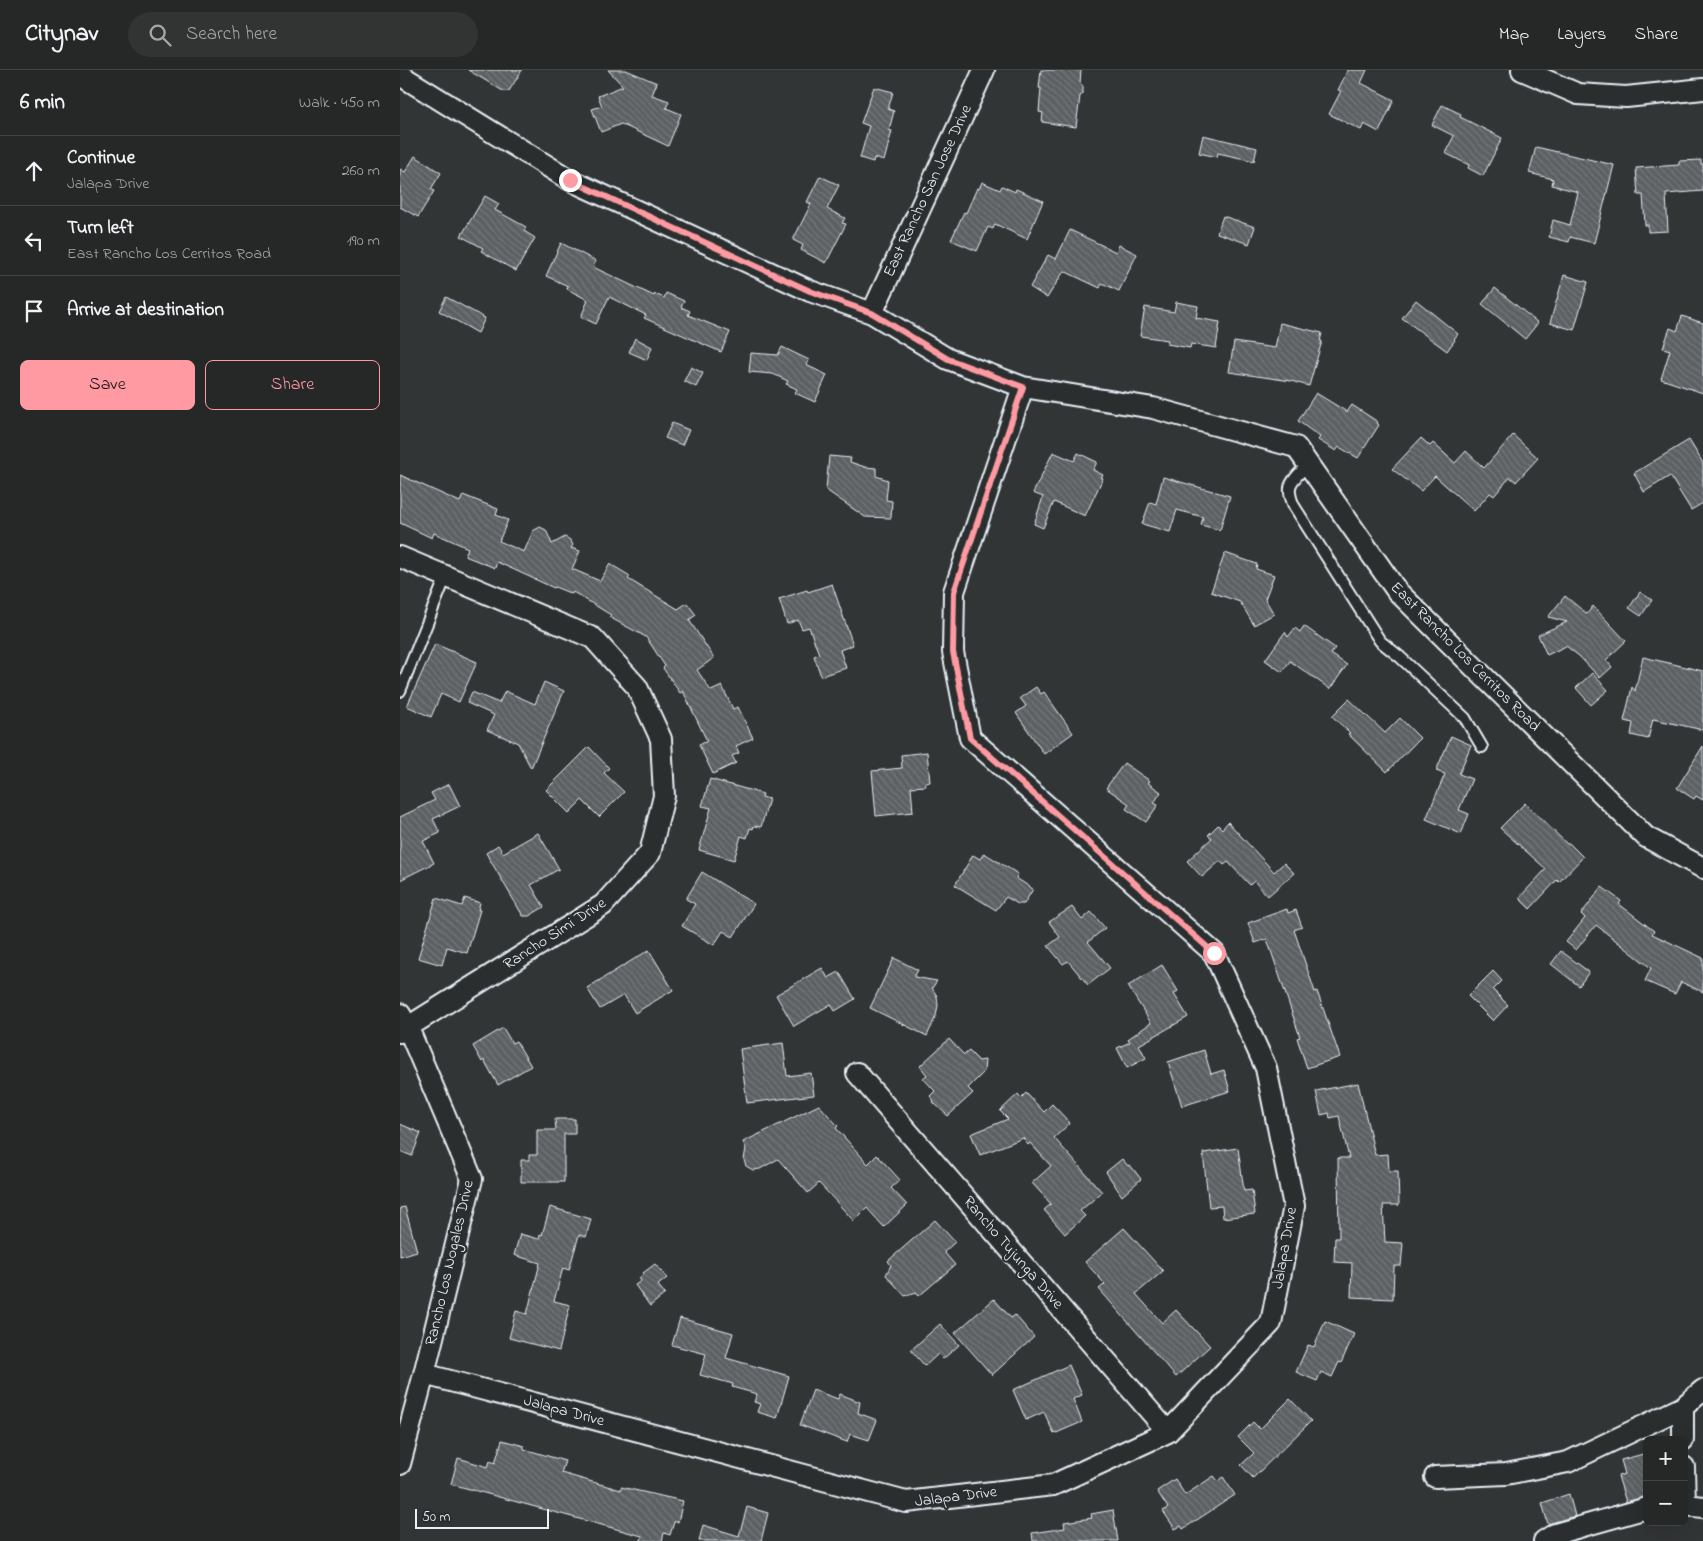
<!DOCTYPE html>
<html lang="en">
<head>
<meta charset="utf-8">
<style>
	body { margin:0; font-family:"Indie Flower",sans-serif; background:#323434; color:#f1f3f6 }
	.controls { position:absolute; right:15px; bottom:15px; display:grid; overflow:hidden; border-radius:8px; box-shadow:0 5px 20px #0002 }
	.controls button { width:45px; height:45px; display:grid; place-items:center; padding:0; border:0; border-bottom:1px solid #424445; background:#262828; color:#f1f3f6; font:25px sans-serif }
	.scale { position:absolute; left:15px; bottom:12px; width:134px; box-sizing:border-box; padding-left:5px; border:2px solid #e8f1f8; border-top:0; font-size:14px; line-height:18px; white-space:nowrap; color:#e8f1f8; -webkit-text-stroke:4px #2a2d2e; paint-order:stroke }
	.stop { position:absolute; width:15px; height:15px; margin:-11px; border:4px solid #ff9aa2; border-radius:50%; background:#fff }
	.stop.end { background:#ff9aa2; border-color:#fff; box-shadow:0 1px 5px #0008 }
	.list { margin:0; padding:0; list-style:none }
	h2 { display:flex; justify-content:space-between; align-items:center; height:65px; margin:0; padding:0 20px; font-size:21px }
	h2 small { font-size:16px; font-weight:400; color:#a4a6a8 }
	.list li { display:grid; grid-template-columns:32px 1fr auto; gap:15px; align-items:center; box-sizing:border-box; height:70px; padding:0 20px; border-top:1px solid #424445 }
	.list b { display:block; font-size:19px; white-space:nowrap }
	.list p { margin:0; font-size:16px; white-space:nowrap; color:#a4a6a8 }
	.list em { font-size:16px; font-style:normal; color:#a4a6a8 }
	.actions { display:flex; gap:10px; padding:15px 20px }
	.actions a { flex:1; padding:11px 0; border:1px solid #ff9aa2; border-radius:8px; text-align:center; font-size:18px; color:#ff9aa2 }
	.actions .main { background:#ff9aa2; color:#111 }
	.icon { flex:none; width:28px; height:28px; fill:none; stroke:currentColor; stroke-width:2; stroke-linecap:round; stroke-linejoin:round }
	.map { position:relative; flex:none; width:1303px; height:1471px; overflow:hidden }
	header { display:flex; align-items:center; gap:30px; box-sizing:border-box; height:70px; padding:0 25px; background:#262828; border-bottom:1px solid #424445 }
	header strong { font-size:24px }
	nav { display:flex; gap:28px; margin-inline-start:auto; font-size:18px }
	.search { width:350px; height:45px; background:#323434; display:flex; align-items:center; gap:12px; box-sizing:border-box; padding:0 18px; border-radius:28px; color:#a4a6a8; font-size:19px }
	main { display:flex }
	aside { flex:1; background:#262828 }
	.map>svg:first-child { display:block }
	.building { fill:url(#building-back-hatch); stroke:#e8f1f8 }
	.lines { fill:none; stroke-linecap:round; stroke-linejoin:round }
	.lane-casing { stroke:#e8f1f8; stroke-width:14 }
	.street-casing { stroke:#e8f1f8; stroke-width:24 }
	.lane { stroke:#2a2d2e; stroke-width:10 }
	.street { stroke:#2a2d2e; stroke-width:20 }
	.route { stroke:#ff9aa2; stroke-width:6 }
	.labels { text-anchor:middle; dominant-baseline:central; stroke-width:4.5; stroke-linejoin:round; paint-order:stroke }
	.street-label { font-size:16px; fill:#e8f1f8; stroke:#2a2d2e }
</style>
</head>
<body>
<header>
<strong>Citynav</strong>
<div class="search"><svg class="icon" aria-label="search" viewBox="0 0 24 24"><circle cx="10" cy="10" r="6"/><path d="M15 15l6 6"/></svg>Search here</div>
<nav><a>Map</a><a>Layers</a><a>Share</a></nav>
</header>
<main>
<aside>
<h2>6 min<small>Walk · 450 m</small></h2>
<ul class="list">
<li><svg class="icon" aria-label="ahead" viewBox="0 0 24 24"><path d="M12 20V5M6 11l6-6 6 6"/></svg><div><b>Continue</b><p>Jalapa Drive</p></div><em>260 m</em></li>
<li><svg class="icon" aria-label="left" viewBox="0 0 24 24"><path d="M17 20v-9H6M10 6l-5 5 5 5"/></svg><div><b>Turn left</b><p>East Rancho Los Cerritos Road</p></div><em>190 m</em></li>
<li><svg class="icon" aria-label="arrive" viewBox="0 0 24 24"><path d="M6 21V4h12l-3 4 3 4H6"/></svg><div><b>Arrive at destination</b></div></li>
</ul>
<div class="actions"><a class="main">Save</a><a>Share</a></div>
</aside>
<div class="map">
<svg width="1303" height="1471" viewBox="0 0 1303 1471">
	<defs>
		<pattern id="building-back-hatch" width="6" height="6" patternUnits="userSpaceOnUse" patternTransform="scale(1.25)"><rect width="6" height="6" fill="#5c6063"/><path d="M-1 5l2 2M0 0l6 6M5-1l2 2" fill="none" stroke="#73777a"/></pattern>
	</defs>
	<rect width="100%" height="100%" fill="#323536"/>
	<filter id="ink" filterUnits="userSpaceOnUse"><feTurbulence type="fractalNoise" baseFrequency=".02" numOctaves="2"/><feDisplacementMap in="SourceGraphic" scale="10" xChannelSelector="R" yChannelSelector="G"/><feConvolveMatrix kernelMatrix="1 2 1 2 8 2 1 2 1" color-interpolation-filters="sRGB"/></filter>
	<g filter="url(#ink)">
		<!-- building -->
		<path class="building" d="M68,0H122L109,21H103Z
			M208,0H226L257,13L252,25L269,31L266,38L281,44L268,76L221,54L201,62L192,39L202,36L198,26L223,16Z
			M641,0H681L680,13L683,16V24L680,26L676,57L642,52L643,43L639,42L641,18H639Z
			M948,0H967L961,13L994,30L979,62L964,54L961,60L929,44L941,21L938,20Z
			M474,17L493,22L488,39L494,41L489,60L492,61L484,91L474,88L473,92L460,88L469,56L461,53Z
			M1042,35L1061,44L1060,47L1102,68L1083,106L1068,98L1069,95L1045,83L1054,66L1032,55Z
			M803,65L857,78L854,91L818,83L817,87L799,83Z
			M1136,77L1214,95L1194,173L1170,167L1169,172L1149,167L1153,150L1170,155L1178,122L1152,115L1153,109L1129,103Z
			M15,86L41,103L31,119L34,121L18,147L0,137V99L5,102Z
			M1301,90V94H1303V121L1266,124L1268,161L1248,162V155H1245L1243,125H1238L1236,98L1279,95V91Z
			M420,106L439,115L427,139L445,148L442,153L446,154L426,193L401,180L403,175L393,170L411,134L407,132Z
			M582,112L600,120L602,116L615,122L616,119L643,131L627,169L595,154L593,159L588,157L577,181L551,170L564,142L566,143L577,118L579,119Z
			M85,126L99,134L95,140L126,157L124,161L135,168L116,201L81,181L83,178L61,166Z
			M823,146L855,157L849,174L817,163Z
			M670,160L716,182L719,175L737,184L719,221L702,213L700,218L664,201L647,228L630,217L648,185L656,189Z
			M161,173L196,191L193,197L254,226L255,224L264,228L266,223L284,231L281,237L290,241L288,245L330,262L321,282L244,248L246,245L209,227L196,254L181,247L188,230L167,219L168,216L146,206Z
			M1164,205L1188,212L1174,260L1150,253Z
			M1095,218L1138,253L1125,269L1082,234Z
			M46,227L85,248L78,263L39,241Z
			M1016,230L1058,264L1054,269L1055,270L1047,281L1002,248Z
			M776,232L798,236L796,248L820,252L816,278L791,274L790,278L767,274L768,270L740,266L745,237L774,242Z
			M1282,246L1303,253V323L1261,309L1270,280L1263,278L1270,258L1277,261Z
			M880,253L922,263L920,271H922L909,316L891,311L829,302L834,272L875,278Z
			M235,268L252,277L247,290L229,282Z
			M382,277L409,290L406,295L427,305L415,332L395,323L397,319L386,314L388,311L373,304L349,302L351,283L378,285Z
			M291,297L303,303L296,317L284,311Z
			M916,323L947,342L952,335L978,352L977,353L979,355L958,388L939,377L936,381L918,370L920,367L898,351Z
			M272,353L289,360L282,375L265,368Z
			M1113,365L1138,388L1116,412L1110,407L1094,426L1090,423L1074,441L1035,406L1021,421L992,399L1021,368L1030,376L1033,373L1055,393L1066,381L1084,398Z
			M1289,370L1303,393V433L1291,440L1270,406L1244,422L1234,403Z
			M653,382L674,391L678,383L697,392L693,400L703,405L701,407L703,408L685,446L654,432L643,458L634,454L643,427L633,423Z
			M429,386L451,388L450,392L465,397L476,398V406L488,410L486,430L492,431L491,448L465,447L426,420Z
			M0,405L60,432L63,425L98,439L96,445L108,450L99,471L124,482L133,461L140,457L146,460L152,474L165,467L170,470L173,475L171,478L180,481L172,499L200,511L210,494L230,506L228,509L278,539L287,533L296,545L289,550L314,588L297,600L311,621L322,616L333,639L338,637L353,668L336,676L339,683L332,686L336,693L313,704L299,675L307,671L283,621L280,623L263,598L265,596L246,567L209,547L211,545L173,522L172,524L155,517L154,518L97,492L95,498L65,486L68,478L34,463L32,468L0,453Z
			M763,407L830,426L820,460L801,455L803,447L777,440L770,462L742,454L750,432L756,434Z
			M825,483L857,494L856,499L874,505L865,529L874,544L854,555L840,532L811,522Z
			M432,514L453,575L440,580L446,598L421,606L414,586L419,584L409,557L402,559L398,550L387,554L379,529L407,520L408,522Z
			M1240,522L1252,530L1241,546L1229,538Z
			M1165,526L1187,544L1193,536L1226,571L1206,590L1212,597L1200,608L1179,586L1166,576L1147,585L1138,565L1167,552L1148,547Z
			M904,556L935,578L931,584L947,595L930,619L890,591L882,602L865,590L885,562L888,567L895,558L900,562Z
			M35,574L77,592L59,632L41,624L31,647L7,636Z
			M1243,587L1303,601V660L1253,649L1248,669L1231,665L1233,653L1224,651L1232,617L1235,621Z
			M1192,603L1208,620L1191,635L1176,618Z
			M144,612L164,621L131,698L118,673L87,660L94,645L67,633L72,622L99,633L105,621L135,634Z
			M636,617L641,624L644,622L673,663L644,684L616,643L626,636L620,628Z
			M949,629L985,663L1000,648L1020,668L987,702L948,664L950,663L932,646Z
			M1051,666L1071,675L1059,704L1072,709L1059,740L1069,744L1061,764L1026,749L1045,704L1036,701Z
			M1303,676V730L1296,726L1294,729L1277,718Z
			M189,677L209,698L204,703L224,722L199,747L182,730L169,743L146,720Z
			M527,682L530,712L525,713L526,716L511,717L513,742L476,746L472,701L502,698L501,685Z
			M724,693L750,711L748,713L761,722L754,733L758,735L746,752L726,739L729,734L706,718Z
			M310,709L363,724L362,727L369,729L361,757L354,756L353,759L350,758L347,768L341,766L334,790L299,780L311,738L302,736Z
			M49,714L60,736L33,749L40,763L23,771L34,793L0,810V747L35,730L31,723Z
			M1125,733L1167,774L1169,773L1183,787L1159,812L1157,810L1130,839L1119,828L1146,799L1100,758Z
			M828,752L874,802L884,793L894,803L868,826L854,811L850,815L828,792L824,795L820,791L802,807L787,791L812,768L808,765L818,755L822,759Z
			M138,763L159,799L131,815L144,837L129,846H123L86,783L98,775L103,783Z
			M584,783L618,804L616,808L633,819L624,834H618L606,827L596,840L555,815L573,785L580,789Z
			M302,802L354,834L333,867L323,861L314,875L282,856L295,834L286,829Z
			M1202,817L1221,831L1219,834L1254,861L1252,864L1303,888V922L1281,912L1275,924L1245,911L1251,898L1196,855L1176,880L1166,872L1185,848L1181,844Z
			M36,828L62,836L65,828L80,833L78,840H80L67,883L47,877L42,895L18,888Z
			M672,837L682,850L691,842L705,858L688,872L710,898L688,915L668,891L663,894L648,876L660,867L649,852Z
			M887,839L888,843L896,840L902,857L894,860L915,922L917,921L940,987L907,998L897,968L900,967L888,931L867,869L855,873L848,853Z
			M249,880L273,920L235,943L224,925L200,939L187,918Z
			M1161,881L1189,902L1179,916L1151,894Z
			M494,888L518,900L514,907L537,911L532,918L537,926L538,935L536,946L527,966L470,938Z
			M762,895L778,921L774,924L788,947L739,975L746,988L727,998L717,978L730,972L728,969L751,953L728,916Z
			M422,898L428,908L439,902L455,929L435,941L431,934L394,956L376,925Z
			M1093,901L1102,911L1093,920L1108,935L1093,951L1068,926Z
			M103,958L112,973L116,971L131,996L98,1015L84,990L82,992L73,976Z
			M549,969L564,985L569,981L579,991L585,990L584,1002L568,1018L573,1023L548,1046L533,1032L534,1031L530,1026L535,1021L523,1008L527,1005L520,996Z
			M383,973L387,1006L411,1003L414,1025L347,1033L340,979Z
			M804,980L811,1004L824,1000L830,1021L782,1036L768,992Z
			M958,1013L975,1085L988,1084L989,1101H998L999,1135H983L985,1172L1003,1173L1001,1196H994L993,1229L951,1227L952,1193L934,1192L935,1168H939L938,1088H949L939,1046L930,1048L929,1043L921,1045L916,1021Z
			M626,1023L644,1042L652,1034L670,1053L654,1068L702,1122L680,1141L685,1146L665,1164L644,1140L651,1134L632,1113L651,1096L630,1073L628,1075L623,1068L580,1085L571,1064L608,1049L600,1041L618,1024L621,1028Z
			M419,1035L438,1056L436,1058L468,1094L477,1085L500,1110L491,1118L507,1135L484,1157L467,1138L454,1151L419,1113L408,1123L378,1089L360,1099L353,1100L346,1096L344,1090L346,1078L343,1072Z
			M155,1049H175V1064H164V1112H121V1090H129V1085H137V1060H156Z
			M0,1054L21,1063L12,1086L0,1081Z
			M838,1078L844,1121L852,1120L855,1144L823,1148L822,1136L809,1137L803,1083Z
			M722,1089L728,1096L730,1095L741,1109L722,1126L706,1102Z
			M5,1137L17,1181L0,1186V1138Z
			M150,1137L191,1149L186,1167L179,1165L169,1200L163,1198L154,1231L170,1235L159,1281L109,1268L116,1241L127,1244L140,1193L114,1185L120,1164L139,1169L140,1164L142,1165Z
			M535,1150L555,1172L544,1182L555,1195L519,1226L516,1222L505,1226L486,1205L491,1195L488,1191Z
			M724,1158L763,1201L736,1224L762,1253L776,1240L810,1276L776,1307L699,1219L705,1214L685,1192Z
			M255,1194L267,1208L258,1215L265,1224L250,1236L235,1215L241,1211L239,1208L244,1204L243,1203Z
			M594,1229L611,1248L615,1245L634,1267L592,1305L555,1263Z
			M280,1248L333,1263L326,1288L389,1306L377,1348L357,1342L360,1334L354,1332L357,1324L332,1317L333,1314L300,1305L306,1284L272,1275Z
			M925,1251L954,1264L941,1293L939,1292L932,1307L921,1302L917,1311L896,1302L908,1275L914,1277Z
			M540,1254L559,1275L543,1289L538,1284L525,1296L511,1280Z
			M669,1295L682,1325L673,1329L682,1352L654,1364L644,1342L626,1350L613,1320Z
			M413,1320L438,1329L440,1324L460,1332L458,1343L477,1350L469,1370L450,1364L447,1372L400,1355Z
			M890,1329L911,1351L853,1408L841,1395L854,1383L838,1367L853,1352L860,1359Z
			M102,1370L124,1376V1379L165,1391L161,1403L221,1420V1417L283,1431L278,1452H274L270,1465L264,1463L262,1471H241L242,1466L51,1414L58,1388L88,1397L90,1391L95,1393Z
			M1247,1383V1426L1226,1432L1218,1406L1225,1404L1221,1390Z
			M814,1406L818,1411L823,1407L835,1425L783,1459L781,1456L775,1459L763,1441L768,1438L757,1421L775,1409L785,1425Z
			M1169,1424L1175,1446L1148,1454L1142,1433Z
			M347,1437L368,1443L361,1471H299L303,1455L339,1466Z
			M713,1440L718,1471H633L632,1463L665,1458L664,1452L692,1448L691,1444Z"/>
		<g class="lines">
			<!-- lane casing -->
			<g class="lane-casing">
				<path id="lane" d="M908,394C893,411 884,413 894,436L980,571L1000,587L1065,648L1082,677
					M0,621L46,506"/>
			</g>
			<!-- street casing -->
			<g class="street-casing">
				<path id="street" d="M1122,0L1178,24L1226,27L1303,19
					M0,5L170,110L410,221L472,243L548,289L623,317L753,338L896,377L997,521L1246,767L1303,798
					M472,243L584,0
					M0,487L193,568L237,617L261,669L264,726L250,783L203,835L0,962
					M0,944L8,958L72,1109L24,1304L0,1394
					M457,1003L768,1362
					M24,1304L506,1432L653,1415L768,1362L871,1253L894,1136L866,998L814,883L570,668L553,582L554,522L623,317
					M1283,1370V1337L1303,1320
					M1284,1397L1285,1435L1303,1437
					M1035,1407L1106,1404L1168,1392L1283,1337
					M1144,1471L1155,1464L1247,1438"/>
			</g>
			<!-- lane -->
			<use href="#lane" class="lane"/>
			<!-- street -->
			<use href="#street" class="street"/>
		</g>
	</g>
	<g class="lines" filter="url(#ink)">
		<!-- route -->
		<path class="route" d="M170,110L410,221L472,243L548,289L623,317L554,522L553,582L570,668L814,883"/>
	</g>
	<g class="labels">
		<!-- street labels -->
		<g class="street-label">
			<text transform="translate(528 121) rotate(-65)">East Rancho San Jose Drive</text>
			<text transform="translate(1065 587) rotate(45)">East Rancho Los Cerritos Road</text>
			<text transform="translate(155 864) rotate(-33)">Rancho Simi Drive</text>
			<text transform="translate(885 1178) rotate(-80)">Jalapa Drive</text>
			<text transform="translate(613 1183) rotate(49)">Rancho Tujunga Drive</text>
			<text transform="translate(50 1193) rotate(-77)">Rancho Los Nogales Drive</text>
			<text transform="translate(164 1341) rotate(15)">Jalapa Drive</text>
			<text transform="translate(556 1427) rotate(-7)">Jalapa Drive</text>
		</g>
	</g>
</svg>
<div class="controls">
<button>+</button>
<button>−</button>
</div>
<div class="scale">50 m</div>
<div class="stop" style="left:814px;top:883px"></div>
<div class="stop end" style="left:170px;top:110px"></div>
</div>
</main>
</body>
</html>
